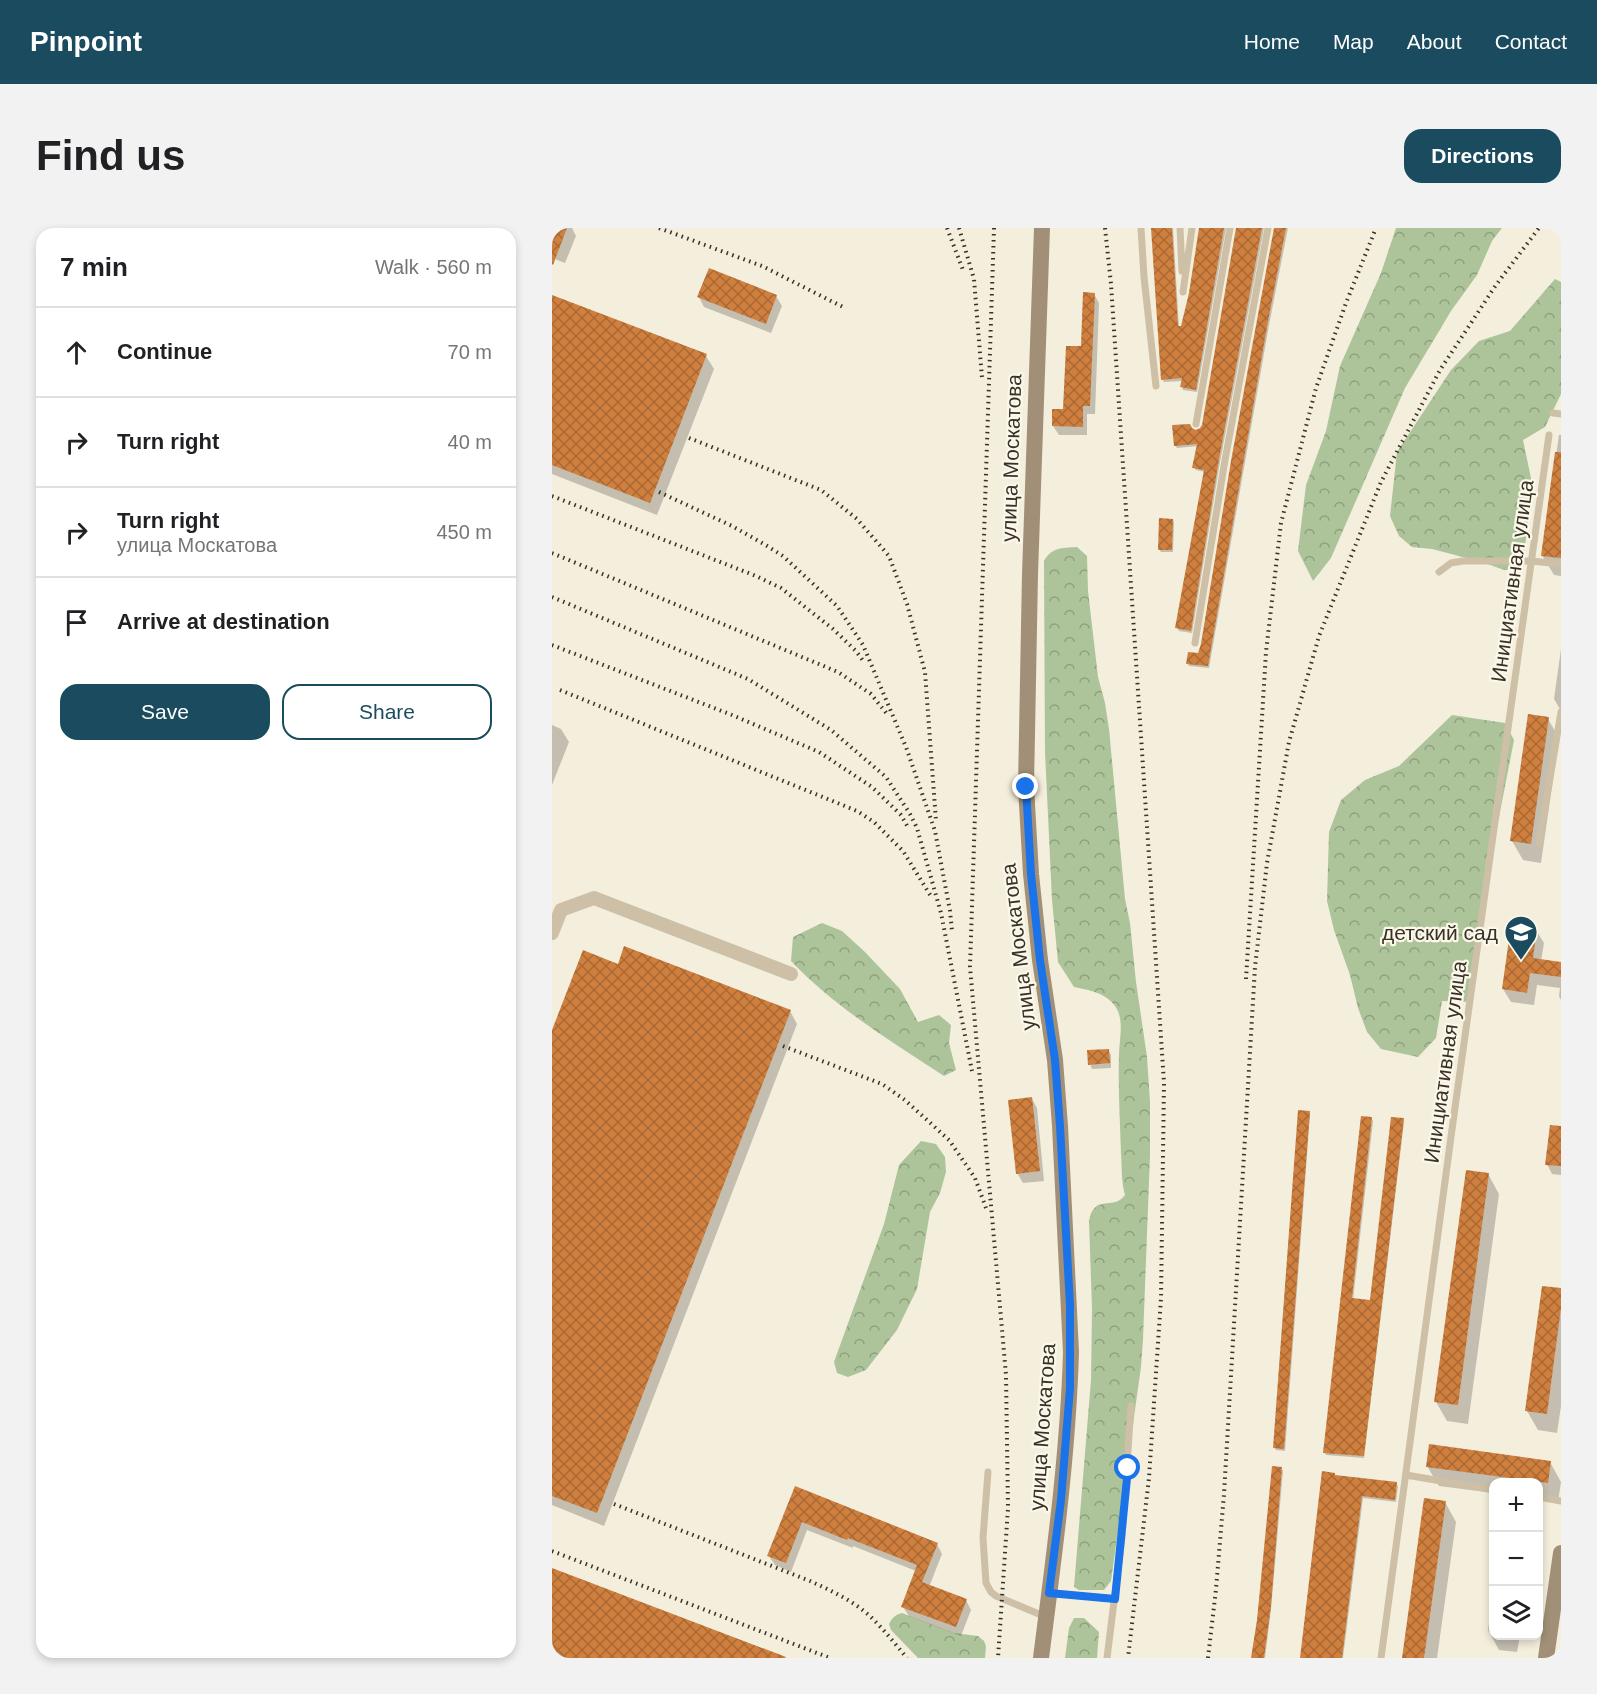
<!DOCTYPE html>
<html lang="en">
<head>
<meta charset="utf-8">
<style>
	body { margin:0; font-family:Arial,sans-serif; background:#f2f2f2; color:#202124 }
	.controls { position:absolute; right:18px; bottom:18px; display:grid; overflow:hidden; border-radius:12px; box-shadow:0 3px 9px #0003 }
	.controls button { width:54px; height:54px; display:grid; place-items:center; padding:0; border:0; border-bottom:2px solid #e0e0e0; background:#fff; color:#202124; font:30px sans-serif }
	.stop { position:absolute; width:18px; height:18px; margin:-14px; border:4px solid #1a73e8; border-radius:50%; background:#fff }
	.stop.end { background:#1a73e8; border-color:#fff; box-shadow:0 2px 6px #0008 }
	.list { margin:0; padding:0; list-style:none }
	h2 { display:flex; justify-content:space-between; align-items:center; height:78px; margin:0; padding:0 24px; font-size:26px }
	h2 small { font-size:20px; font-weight:400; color:#757577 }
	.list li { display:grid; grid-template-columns:39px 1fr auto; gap:18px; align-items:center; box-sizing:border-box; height:90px; padding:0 24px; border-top:2px solid #e0e0e0 }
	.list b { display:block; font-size:22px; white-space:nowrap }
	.list p { margin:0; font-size:20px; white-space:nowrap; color:#757577 }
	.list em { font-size:20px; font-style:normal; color:#757577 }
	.actions { display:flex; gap:12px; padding:18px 24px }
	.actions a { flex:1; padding:14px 0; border:2px solid #1a4b5e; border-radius:18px; text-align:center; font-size:21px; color:#1a4b5e }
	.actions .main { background:#1a4b5e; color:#fff }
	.icon { flex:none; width:33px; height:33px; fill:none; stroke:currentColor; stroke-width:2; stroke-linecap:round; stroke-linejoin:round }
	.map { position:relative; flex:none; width:1009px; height:1430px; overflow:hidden; border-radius:18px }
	header { display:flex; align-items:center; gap:36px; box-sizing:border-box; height:84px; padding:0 30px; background:#1a4b5e; color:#fff }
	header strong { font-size:28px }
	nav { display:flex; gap:33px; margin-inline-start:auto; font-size:21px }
	.intro { display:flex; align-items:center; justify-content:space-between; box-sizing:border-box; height:144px; padding:0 36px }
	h1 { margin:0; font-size:42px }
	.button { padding:15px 27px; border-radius:18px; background:#1a4b5e; color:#fff; font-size:21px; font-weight:700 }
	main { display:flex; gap:36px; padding:0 36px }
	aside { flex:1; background:#fff; border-radius:18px; box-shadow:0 3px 9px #0003 }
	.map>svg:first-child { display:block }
	.forest { fill:url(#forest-crowns) }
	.shadow { fill:#0003 }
	.building { fill:url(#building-cross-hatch) }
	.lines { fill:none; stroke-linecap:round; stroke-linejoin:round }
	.service { stroke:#cdc0a6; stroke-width:7 }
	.minor { stroke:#cdc0a6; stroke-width:14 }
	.secondary { stroke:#a19077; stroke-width:16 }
	.rail { stroke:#393128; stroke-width:4; stroke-dasharray:1.5 4.5; stroke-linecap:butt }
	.route { stroke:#1a73e8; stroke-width:8 }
	.labels { text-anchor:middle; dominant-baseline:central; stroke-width:4.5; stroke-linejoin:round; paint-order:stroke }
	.street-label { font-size:21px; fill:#393128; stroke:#fbf7e9 }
	.poi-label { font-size:21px; fill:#393128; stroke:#fbf7e9; text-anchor:end }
</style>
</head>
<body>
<header>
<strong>Pinpoint</strong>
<nav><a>Home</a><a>Map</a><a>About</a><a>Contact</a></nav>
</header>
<div class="intro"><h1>Find us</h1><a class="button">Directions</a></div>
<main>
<aside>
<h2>7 min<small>Walk · 560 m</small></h2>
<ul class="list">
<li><svg class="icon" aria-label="ahead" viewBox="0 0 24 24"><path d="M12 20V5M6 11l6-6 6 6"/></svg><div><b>Continue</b></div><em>70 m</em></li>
<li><svg class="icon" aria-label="right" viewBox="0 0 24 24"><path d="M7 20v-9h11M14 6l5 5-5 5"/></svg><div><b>Turn right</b></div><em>40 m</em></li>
<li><svg class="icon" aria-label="right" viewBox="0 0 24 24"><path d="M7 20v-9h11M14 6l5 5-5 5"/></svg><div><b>Turn right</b><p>улица Москатова</p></div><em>450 m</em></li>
<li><svg class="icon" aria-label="arrive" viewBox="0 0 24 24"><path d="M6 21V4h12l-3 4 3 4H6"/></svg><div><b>Arrive at destination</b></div></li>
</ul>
<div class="actions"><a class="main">Save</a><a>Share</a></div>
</aside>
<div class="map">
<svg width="1009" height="1430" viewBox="0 0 1009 1430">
	<defs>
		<pattern id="forest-crowns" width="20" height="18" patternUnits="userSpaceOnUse" patternTransform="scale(1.5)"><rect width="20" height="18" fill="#adc49a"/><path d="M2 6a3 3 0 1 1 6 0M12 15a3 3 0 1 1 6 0" fill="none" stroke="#8ea07e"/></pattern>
		<pattern id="building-cross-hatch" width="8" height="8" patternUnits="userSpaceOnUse" patternTransform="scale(1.5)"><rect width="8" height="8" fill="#d0803e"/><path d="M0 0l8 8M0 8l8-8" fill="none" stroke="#aa6934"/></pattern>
	</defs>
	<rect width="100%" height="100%" fill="#f4eedc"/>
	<!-- forest -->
	<path class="forest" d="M844,0H950L940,13L925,47L899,83L853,160L779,330L761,353L746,323L754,257L774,203L788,138L829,45Z
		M1003,51L1009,54V166L993,199L971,212L980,255L973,319L969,340L952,342L930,334L880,321L860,319L847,308L838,288L845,224L899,142L927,113L958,103Z
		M525,319L535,328L536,363L546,449L553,475L557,501L573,671L578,695L584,754L595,829L598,874V927L591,1111L589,1139L559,1353L552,1362H527L522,1359L539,1152L540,1081L537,993C542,965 562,983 573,967C569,953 570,939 569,925C568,893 566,860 567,828C567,811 573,792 563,778C554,765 537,762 522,759L506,734L500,672L493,524L492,333C500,319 510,320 525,319Z
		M900,487L953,495L962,512L935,651L918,774L890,773L884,810L866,829L829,821L815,804L806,780L798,747L782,702L775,673L777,604L789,572L813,552L847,538Z
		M270,695L290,703L313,724L348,761L366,794L387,787L399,797L397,815L404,842L392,848C338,813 283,779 239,733L241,709Z
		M369,913L384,916L393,929L394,944L388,965L378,984L365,1061L345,1102L314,1142L296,1149L285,1145L282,1134L332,996L347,937Z
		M350,1385L402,1405L426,1408L432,1413L434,1418L433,1430H366L339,1402L337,1396C341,1389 343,1387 350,1385Z
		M522,1390H532L547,1404L545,1430H513L517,1400Z"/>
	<!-- shadow -->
	<path class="shadow" d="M0,0H20L24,8L13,35L0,30Z
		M601,0H621L627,99H631L649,0H674L645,164L631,162L630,159L631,153L612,154L610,151Z
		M685,0H712L668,234L640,405L627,403L625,400L653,244L644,242L642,239L646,218L625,220L623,217L640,201L644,203L649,201L651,197Z
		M723,0H736L717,97L657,440L637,438L636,435L647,427Z
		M542,66L547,75L543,186H535V207H507L501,198L512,183L530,120Z
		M0,68L154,128L162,141L105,287L0,246Z
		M224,68L230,78L219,105L152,79L147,69Z
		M1007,207H1009V348L1002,347L990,327Z
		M621,292L622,294L621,324H609L607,321Z
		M1009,421V483L1002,471Z
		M996,491L1007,510L989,635L971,632L960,613Z
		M0,497L9,501L17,514L0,557Z
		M984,702L992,715L989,733L1009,736V772L1007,768L1008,760L985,757L982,777L959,774L951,761Z
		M67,738L238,783L245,796L52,1298L0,1277V807Z
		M556,822L559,827V840L540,841L538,836Z
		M480,871L485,880L492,953L471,955L465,945Z
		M757,885L758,887L733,1223L724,1222L723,1220Z
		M819,890L821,893L801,1072L819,1074L851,892L852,894L812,1230L774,1227L773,1225Z
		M999,899L1009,900V947L1000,946L995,936Z
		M936,946L947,966L916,1196L895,1193L884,1174Z
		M991,1059L1009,1062V1178L1005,1205L986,1202L975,1183Z
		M998,1234L1009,1254L1006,1274L987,1272V1254H942V1265L887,1258L875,1238Z
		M729,1240L731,1243L719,1381L713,1430H701Z
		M783,1248L844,1255L846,1258L844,1274L811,1270L791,1430H749Z
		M244,1260L385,1316L390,1326L377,1359L414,1372L419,1382L409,1408L357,1388L351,1379L364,1343L301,1318V1320L255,1302L239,1344L223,1337L217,1328Z
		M893,1274L904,1294L885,1430H851Z
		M942,1361V1408H968L965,1424L947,1422L936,1402Z"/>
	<!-- building -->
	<path class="building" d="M0,0H15L1,37L0,36Z
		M599,0H620L626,98H629L637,65L647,0H672L644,162L628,159L630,150L609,152Z
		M684,0H710L667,231L639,403L623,400L652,242L640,240L645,216L622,218L620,197L638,196L640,200L644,202L648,200L650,197Z
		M722,0H734L716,93L656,438L634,436L636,424L646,425L649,416L679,233Z
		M157,40L225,67L214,96L145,69Z
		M531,64L543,65L538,178H531V199L500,198V181H511L514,118H529Z
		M0,67L155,126L98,275L0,237Z
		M1003,224H1009V330L989,328Z
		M607,290L621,291L620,322H606Z
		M976,486L997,489L979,616L958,613Z
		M959,697L985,700L981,730L1009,734V749L978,745L975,765L950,761Z
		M72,718L239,782L45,1285L0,1268V802L31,722L66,736Z
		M557,821L558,835L536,837L535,822Z
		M480,869L488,943L464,946L456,872Z
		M746,882L758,883L732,1221L721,1220Z
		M809,888L820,889L800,1070L818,1072L839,889L852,890L812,1228L771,1225Z
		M998,897L1009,898V938L993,937Z
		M914,942L937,945L906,1177L882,1174Z
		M990,1058L1009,1060V1080L995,1186L973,1183Z
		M877,1216L999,1233L996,1255L874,1239Z
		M720,1238L730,1239L719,1378L712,1430H699L705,1392Z
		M770,1243L783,1245V1247L845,1254L843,1272L810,1268L790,1430H748Z
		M243,1258L386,1315L370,1354L415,1371L404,1399L349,1379L365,1337L296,1310L295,1312L250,1294L234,1335L215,1328Z
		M872,1270L894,1273L872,1430H850Z
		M0,1340L234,1429L233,1430H0Z"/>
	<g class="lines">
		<!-- service -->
		<path class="service" d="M589,0L592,49L604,158
			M628,0L630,43
			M631,64L640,0
			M1001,185L1009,186
			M644,196L678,0
			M887,344L899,335L911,333H979L1009,336
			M643,415L673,232L716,0
			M987,616L1009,484
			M436,1244L431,1310L434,1355L439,1364L444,1368L494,1389
			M854,1247L942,1262
			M987,1269L1009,1273
			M497,1365L563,1371
			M555,1430L570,1309L579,1178
			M829,1430L901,894L997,207"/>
		<!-- minor -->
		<path class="minor" d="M0,705L9,682L42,670L239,746"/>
		<!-- secondary -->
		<path class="secondary" d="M489,1430C502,1328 516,1227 519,1124L508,898L503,832L488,732L479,646L474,559L478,346L490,0
			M994,1430L1009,1325"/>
		<!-- rail -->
		<path class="rail" d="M107,0L210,38L291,79
			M395,0L411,42
			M407,0L422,51L430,150
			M442,0L418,739L454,1147L456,1280L446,1430
			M553,0L559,56L612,855L609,1070L597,1250L576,1430
			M137,210L269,262L305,291L337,328L355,376L373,444L384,593
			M107,264L180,298L212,316L231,328L285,378L311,417L354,519L383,603L398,683L400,703
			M0,268L204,348L229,360L281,401L304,423L312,434
			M0,325L286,444L319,466L335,486
			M0,369L196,451L279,502L334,549L358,586L365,600L389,685L420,843
			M0,417L180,487L267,524L320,559L349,587L357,601
			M8,462L305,583L322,594L351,623L380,670
			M694,751L714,424L729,295L764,160L794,75L824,0
			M231,818L330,856L353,872L397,912L423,950L434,980
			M62,1276L258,1353C280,1363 302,1373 320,1390C333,1403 344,1417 355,1430
			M0,1323L278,1430
			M656,1430L664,1361L672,1266L703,739L715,635L737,514L767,408L829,254L888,142L944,57L987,0"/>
	</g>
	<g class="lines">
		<!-- route -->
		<path class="route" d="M474,559L479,646L488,732L503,832L508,898L518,1077V1160L509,1272L497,1365L563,1371L576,1240"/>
	</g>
	<!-- icons -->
	<defs>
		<g id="school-pin" transform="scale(1.725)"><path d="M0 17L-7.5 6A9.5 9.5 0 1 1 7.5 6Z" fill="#1a4b5e" stroke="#fbf7e9"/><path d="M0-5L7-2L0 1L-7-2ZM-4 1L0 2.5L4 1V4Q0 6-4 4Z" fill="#fff"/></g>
	</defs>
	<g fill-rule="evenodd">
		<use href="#school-pin" x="969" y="704"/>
	</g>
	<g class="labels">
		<!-- street labels -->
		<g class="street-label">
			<text transform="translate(459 230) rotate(-88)">улица Москатова</text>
			<text transform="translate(960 353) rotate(-82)">Инициативная улица</text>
			<text transform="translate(466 719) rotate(-97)">улица Москатова</text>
			<text transform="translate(893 834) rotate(-82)">Инициативная улица</text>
			<text transform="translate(490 1199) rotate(-86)">улица Москатова</text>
		</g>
		<!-- poi labels -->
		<g class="poi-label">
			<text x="946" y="704">детский сад</text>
		</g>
	</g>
</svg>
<div class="controls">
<button>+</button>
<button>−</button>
<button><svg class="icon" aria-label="layers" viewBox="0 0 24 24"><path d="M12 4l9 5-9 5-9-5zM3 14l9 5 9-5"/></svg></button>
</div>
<div class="stop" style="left:576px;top:1240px"></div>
<div class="stop end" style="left:474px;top:559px"></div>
</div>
</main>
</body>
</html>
